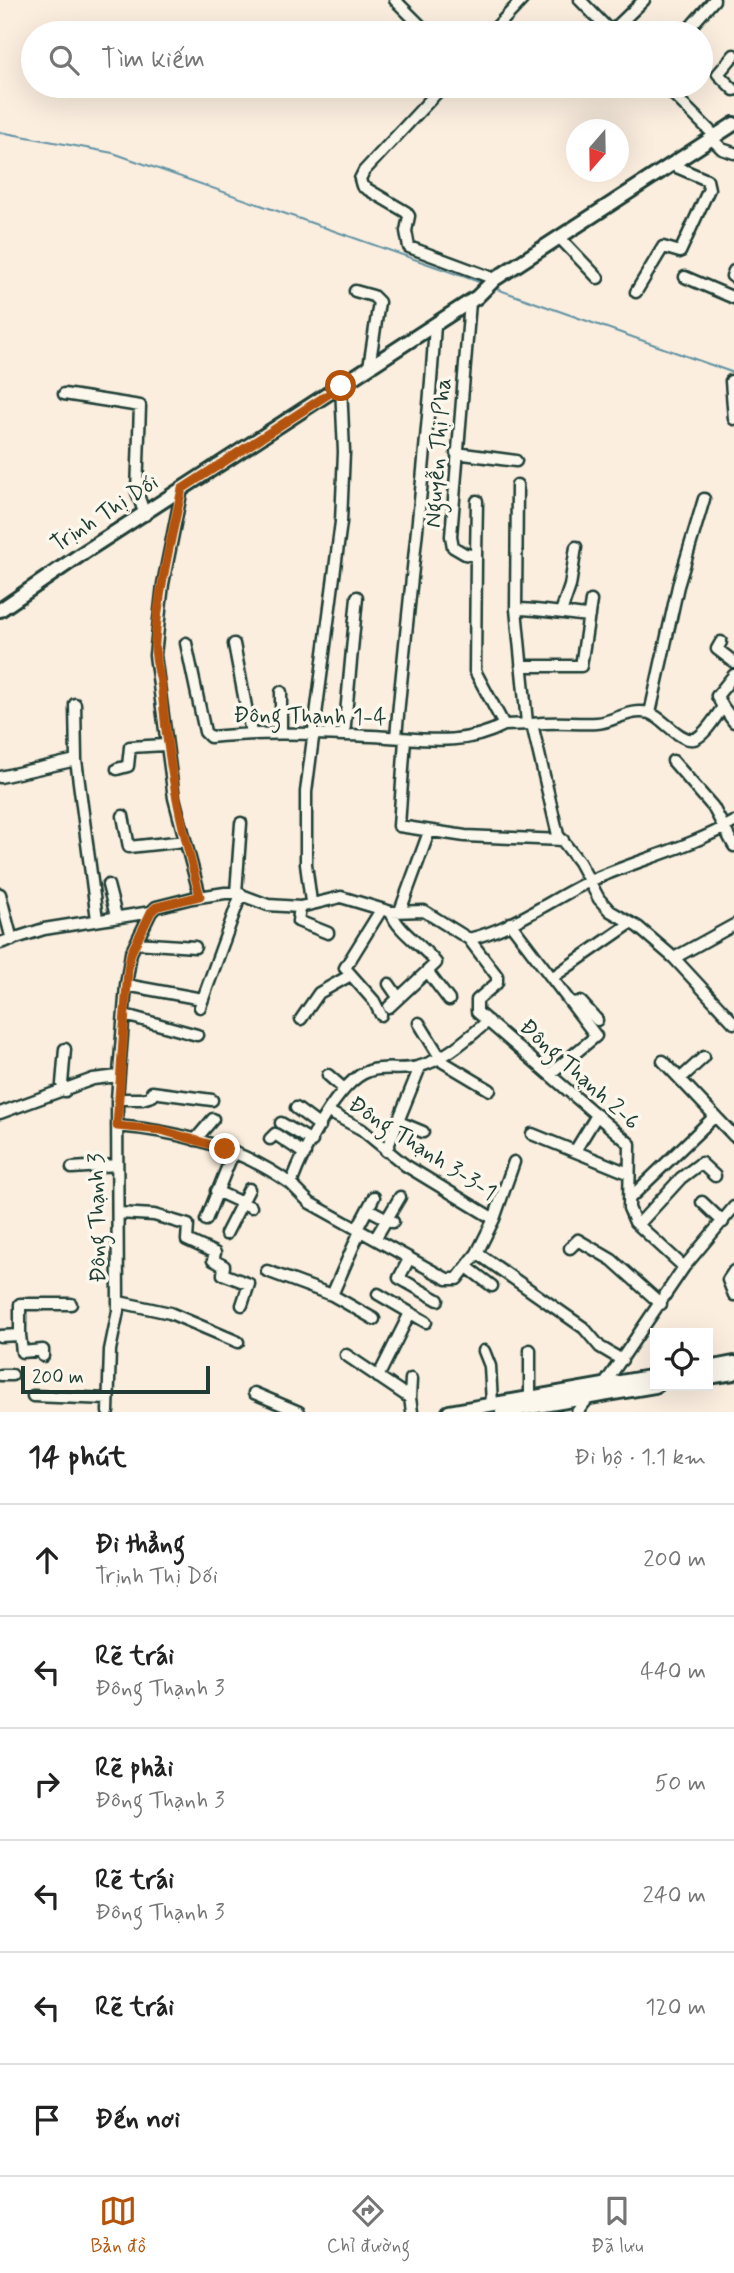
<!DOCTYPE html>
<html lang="vi">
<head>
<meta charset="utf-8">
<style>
	body { margin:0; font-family:Mynerve,sans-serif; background:#f6f6f6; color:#222 }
	.controls { position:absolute; right:21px; bottom:21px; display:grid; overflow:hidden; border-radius:0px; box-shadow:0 7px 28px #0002 }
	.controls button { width:63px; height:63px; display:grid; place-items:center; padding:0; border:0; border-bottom:2px solid #e0e0e0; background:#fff; color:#222; font:35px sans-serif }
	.compass { position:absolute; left:566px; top:119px; width:63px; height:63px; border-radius:50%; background:#fff; box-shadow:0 7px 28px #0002; rotate:200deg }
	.scale { position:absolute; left:21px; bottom:18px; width:189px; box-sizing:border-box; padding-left:7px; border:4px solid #1f3d34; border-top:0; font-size:19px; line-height:24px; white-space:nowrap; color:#1f3d34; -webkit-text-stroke:5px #fbf7ec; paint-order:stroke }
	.stop { position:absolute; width:21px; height:21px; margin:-16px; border:5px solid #b45309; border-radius:50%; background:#fff }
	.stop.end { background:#b45309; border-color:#fff; box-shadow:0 2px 7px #0008 }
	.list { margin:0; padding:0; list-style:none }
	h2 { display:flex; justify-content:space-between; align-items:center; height:91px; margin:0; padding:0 28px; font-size:30px }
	h2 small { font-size:23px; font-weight:400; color:#767676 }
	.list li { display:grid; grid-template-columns:46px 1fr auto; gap:21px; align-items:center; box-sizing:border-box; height:112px; padding:0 28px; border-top:2px solid #e0e0e0 }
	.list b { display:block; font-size:26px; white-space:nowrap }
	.list p { margin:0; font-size:23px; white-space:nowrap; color:#767676 }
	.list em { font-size:23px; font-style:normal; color:#767676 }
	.icon { flex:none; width:38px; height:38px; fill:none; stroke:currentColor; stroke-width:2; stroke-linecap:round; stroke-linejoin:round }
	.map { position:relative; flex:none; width:734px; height:1412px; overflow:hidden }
	.search { position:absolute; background:#fff; box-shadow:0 7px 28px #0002; left:21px; right:21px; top:21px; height:77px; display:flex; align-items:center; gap:18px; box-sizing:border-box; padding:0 24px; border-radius:38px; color:#767676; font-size:26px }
	.sheet { height:763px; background:#fff }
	nav { display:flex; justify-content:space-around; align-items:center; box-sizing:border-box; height:98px; border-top:2px solid #e0e0e0; background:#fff; font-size:19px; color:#767676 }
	nav a { display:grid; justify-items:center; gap:4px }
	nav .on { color:#b45309 }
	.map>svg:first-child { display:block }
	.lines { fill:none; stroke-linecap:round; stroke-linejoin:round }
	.stream { stroke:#6192a4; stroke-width:2 }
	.minor-casing { stroke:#1f3d34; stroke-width:15 }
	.major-casing { stroke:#1f3d34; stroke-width:18 }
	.minor { stroke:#fbf7ec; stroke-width:10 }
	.major { stroke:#fbf7ec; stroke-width:12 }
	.route { stroke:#b45309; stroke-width:9 }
	.labels { text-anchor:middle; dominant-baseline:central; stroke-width:7; stroke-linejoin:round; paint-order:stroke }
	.street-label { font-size:23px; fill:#1f3d34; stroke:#fbf7ec }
</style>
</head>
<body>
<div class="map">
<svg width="734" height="1412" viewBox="0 0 734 1412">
	<rect width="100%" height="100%" fill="#fbeedf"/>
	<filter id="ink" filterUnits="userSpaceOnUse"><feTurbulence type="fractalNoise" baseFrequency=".0143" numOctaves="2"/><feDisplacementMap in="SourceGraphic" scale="14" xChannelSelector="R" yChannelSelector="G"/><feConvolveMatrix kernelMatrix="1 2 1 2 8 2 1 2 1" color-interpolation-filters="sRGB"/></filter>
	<g filter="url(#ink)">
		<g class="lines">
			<!-- stream -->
			<path class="stream" d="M0,132L113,153L482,283
				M494,288L734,373"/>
			<!-- minor casing -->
			<g class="minor-casing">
				<path id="minor" d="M395,0L428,33
					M580,0L612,33
					M611,32L644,0
					M491,33L522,0
					M685,33L714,0
					M734,55L718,74L734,90
					M443,86L364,171L360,179L362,186L406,212L409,216L406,231L409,247L495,279
					M665,86L715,136
					M712,139L722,149L734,153
					M559,237L598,278
					M732,276L734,271
					M685,277L734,298
					M355,291L373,296L379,302L369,367
					M636,292L663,247L680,252L709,189L707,180L672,165
					M470,302L451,536L453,547L465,554L476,556L475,671L504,725L532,724L558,835L579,862L599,899L610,911L638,927L674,958L734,1023
					M731,381L734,419
					M64,394L140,406L137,492L145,515
					M456,453L516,461
					M517,485L516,609L527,723
					M182,489L163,584L155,655L174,798L200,896
					M476,556L477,501
					M516,609C542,609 564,614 589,616
					M561,612L570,586L576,547
					M721,642L717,649L734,662
					M186,643L205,732L210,737C264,731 317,734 372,736C419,738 460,748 504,725
					M234,644L251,733
					M521,666H581L591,601
					M75,704L76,760L97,919
					M723,707L717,696L734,675
					M650,713L678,586L704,499
					M532,724C554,721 575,724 597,723C614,722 629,708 649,713C663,717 679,742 694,739C705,736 716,716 723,707L734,722
					M281,733V692
					M344,735L357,597
					M396,737C408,599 427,462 435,324
					M405,739L399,826L465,836L563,840
					M673,761L713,807L734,846
					M117,769L128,766L130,747L165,745
					M0,777L76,760
					M123,816L129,847L185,841
					M108,885L116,916
					M236,893L241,823
					M0,894L12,940
					M311,902L306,864V792L341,522L344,452L341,386
					M300,907L298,921L328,933
					M400,911L429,832
					M510,923L596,1036L551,1073
					M469,939L497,976V983L477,1000V1012L630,1144L629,1208L635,1222L684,1267
					M0,943L44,929L151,912
					M136,943L195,947
					M674,958L734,925
					M427,971L449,1000
					M553,977L631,923
					M389,984L398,997
					M126,985L202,999
					M572,1003L581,1002L597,1020
					M200,1007L241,894
					M389,1007L436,963C423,945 398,932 391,912
					M125,1015L197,1035
					M381,1015L374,1001L345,968L381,910
					M301,1019L319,993L349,976
					M419,1023L443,1062L490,1090
					M663,1061L734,1136
					M328,1075L344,1089
					M680,1079L704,1057
					M65,1091L62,1084L65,1049
					M117,1099H142L152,1096V1092L212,1100
					M296,1108L320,1126
					M329,1112L361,1129L405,1165L494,1219
					M0,1113L93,1079L118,1076
					M399,1122L423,1132
					M281,1123L312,1141
					M117,1126C178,1131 240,1147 291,1184
					M532,1134L628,1173
					M270,1139L275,1134L305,1154
					M195,1140L213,1119
					M386,1151L420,1067
					M575,1151L597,1115
					M514,1162L494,1219L477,1253L584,1328L600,1347L622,1360
					M72,1168L117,1165
					M216,1191L251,1207
					M629,1199L715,1116
					M702,1202L723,1222
					M368,1209L393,1222
					M118,1213L154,1215L188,1225L187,1240L215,1253L213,1260L224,1266L223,1274L249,1284L242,1305
					M206,1220L233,1153
					M638,1225L681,1178L701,1163L715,1176
					M357,1229L374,1197
					M226,1234L249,1189
					M375,1239L400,1197
					M570,1248L578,1240L612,1260L661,1304
					M477,1253L457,1279H447L310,1203L291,1184C302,1154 337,1081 369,1071C383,1066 402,1071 417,1067C443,1061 468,1038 488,1021
					M409,1259L399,1278L438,1300
					M467,1267L492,1286
					M267,1271L332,1295L360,1231
					M734,1271L728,1280L734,1295
					M378,1294L426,1322
					M332,1295L374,1319
					M119,1302L170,1313L238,1342
					M20,1335L22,1352L43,1350V1356
					M0,1336L20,1335V1304H71
					M530,1350V1398
					M484,1351L490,1366L492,1404
					M346,1355L410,1398L412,1412
					M0,1375H12
					M378,1377L410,1313
					M604,1385L684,1267L734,1207
					M254,1393L299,1412
					M33,1396L108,1399
					M410,1398L411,1379
					M108,1412L110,1350L118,1311L117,1099L126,985L131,953L151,912L156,907L192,898L225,893H236L268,905L300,907L341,897L391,912L424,911L469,939C513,929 550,900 590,881C637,860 689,848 734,822
					M577,1412L590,1396"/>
			</g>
			<!-- major casing -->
			<g class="major-casing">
				<path id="major" d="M0,610L83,553L477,297L495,279L734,124
					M708,1368L734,1363
					M708,1377L734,1373
					M449,1412L655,1376
					M502,1412L655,1386"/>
			</g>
			<!-- minor -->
			<use href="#minor" class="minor"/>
			<!-- major -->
			<use href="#major" class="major"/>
		</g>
	</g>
	<g class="lines" filter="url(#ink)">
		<!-- route -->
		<path class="route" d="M225,1149L161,1130L117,1126L128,969L131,953L151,912L156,907L200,896C181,825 168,765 162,691C161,675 154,659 155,643C158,591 171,540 182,489L341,386"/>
	</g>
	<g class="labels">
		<!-- street labels -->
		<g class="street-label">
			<text transform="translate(439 453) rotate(-86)">Nguyễn Thị Pha</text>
			<text transform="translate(105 514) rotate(-33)">Trịnh Thị Dối</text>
			<text transform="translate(310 717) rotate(1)">Đông Thạnh 1-4</text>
			<text transform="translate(579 1075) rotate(42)">Đông Thạnh 2-6</text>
			<text transform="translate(422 1149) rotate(33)">Đông Thạnh 3-3-1</text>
			<text transform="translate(98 1218) rotate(-91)">Đông Thạnh 3</text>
		</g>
	</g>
</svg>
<div class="controls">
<button><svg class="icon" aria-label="locate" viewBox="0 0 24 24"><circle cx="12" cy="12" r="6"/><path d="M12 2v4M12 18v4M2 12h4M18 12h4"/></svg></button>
</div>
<svg class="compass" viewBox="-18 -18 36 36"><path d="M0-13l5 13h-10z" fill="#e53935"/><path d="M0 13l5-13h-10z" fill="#767676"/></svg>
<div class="scale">200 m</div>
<div class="stop" style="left:341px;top:386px"></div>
<div class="stop end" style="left:225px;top:1149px"></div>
<div class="search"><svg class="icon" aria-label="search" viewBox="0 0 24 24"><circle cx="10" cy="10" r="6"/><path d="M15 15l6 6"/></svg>Tìm kiếm</div>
</div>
<section class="sheet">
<h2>14 phút<small>Đi bộ · 1.1 km</small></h2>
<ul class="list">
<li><svg class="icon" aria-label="ahead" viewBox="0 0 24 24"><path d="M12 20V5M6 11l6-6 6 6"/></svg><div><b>Đi thẳng</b><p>Trịnh Thị Dối</p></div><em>200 m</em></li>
<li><svg class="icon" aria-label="left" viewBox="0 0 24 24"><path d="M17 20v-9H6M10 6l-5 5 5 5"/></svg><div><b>Rẽ trái</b><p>Đông Thạnh 3</p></div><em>440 m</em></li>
<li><svg class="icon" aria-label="right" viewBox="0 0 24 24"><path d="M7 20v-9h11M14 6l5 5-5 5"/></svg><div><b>Rẽ phải</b><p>Đông Thạnh 3</p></div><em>50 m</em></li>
<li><svg class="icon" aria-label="left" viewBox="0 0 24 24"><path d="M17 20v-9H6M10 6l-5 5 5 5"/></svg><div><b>Rẽ trái</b><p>Đông Thạnh 3</p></div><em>240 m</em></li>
<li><svg class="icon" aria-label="left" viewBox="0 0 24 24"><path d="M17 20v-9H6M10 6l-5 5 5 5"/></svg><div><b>Rẽ trái</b></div><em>120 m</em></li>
<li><svg class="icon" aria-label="arrive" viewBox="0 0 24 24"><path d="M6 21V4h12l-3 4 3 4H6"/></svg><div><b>Đến nơi</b></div></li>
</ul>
</section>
<nav>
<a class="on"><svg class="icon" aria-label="map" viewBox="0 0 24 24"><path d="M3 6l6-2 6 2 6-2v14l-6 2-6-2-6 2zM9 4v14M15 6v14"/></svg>Bản đồ</a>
<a><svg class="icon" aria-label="directions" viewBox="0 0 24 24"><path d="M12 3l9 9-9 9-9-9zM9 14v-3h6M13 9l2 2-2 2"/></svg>Chỉ đường</a>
<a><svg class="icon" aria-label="saved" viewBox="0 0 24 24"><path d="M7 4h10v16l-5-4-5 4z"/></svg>Đã lưu</a>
</nav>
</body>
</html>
